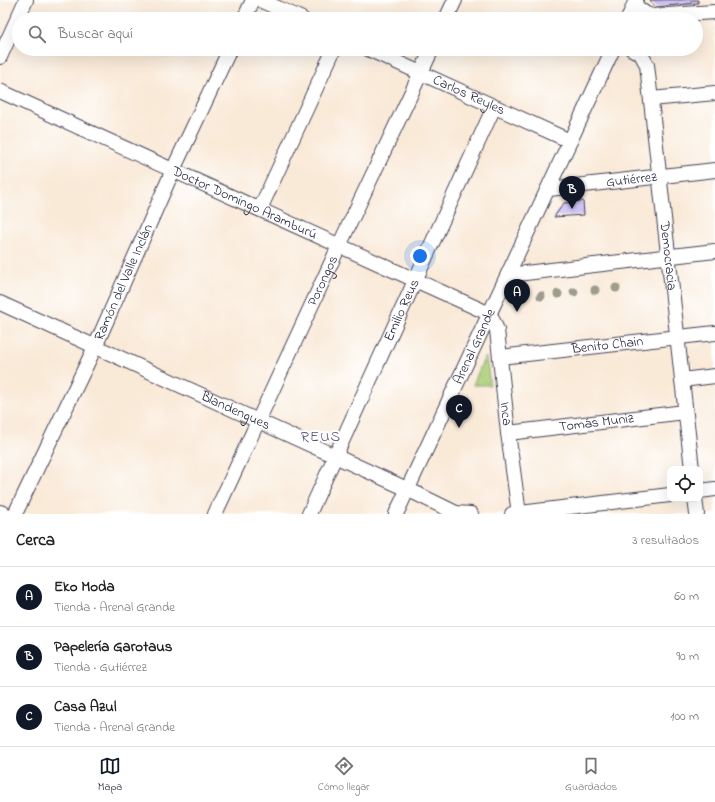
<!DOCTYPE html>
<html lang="es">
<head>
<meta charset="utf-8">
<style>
	body { margin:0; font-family:"Indie Flower",sans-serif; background:#f2f2f2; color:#202124 }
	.controls { position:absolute; right:12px; bottom:12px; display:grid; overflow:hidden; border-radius:8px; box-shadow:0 4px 16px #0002 }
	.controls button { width:36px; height:36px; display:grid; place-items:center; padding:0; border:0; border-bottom:1px solid #e0e0e0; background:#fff; color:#202124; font:20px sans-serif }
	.you { position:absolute; left:420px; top:256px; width:14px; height:14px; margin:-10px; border:3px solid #fff; border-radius:50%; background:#1a73e8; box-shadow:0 0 0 6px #1a73e833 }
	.badge { display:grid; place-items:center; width:26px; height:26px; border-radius:50%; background:#111827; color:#fff; font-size:13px; font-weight:700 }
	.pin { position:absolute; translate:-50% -33px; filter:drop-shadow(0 1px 2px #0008) }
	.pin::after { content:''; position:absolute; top:21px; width:14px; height:12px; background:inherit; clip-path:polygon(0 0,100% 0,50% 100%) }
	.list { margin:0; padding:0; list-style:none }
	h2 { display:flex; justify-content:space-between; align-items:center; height:52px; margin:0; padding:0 16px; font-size:17px }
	h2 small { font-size:13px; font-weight:400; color:#757577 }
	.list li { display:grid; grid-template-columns:26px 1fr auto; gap:12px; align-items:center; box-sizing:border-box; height:60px; padding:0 16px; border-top:1px solid #e0e0e0 }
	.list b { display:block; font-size:15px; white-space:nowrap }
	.list p { margin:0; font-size:13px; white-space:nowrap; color:#757577 }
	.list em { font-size:13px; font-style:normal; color:#757577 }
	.icon { flex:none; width:22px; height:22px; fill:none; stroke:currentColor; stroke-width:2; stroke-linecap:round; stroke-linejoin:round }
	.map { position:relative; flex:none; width:715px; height:514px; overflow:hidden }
	.search { position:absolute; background:#fff; box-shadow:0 4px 16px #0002; left:12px; right:12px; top:12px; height:44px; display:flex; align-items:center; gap:10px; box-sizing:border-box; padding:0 14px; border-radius:22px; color:#757577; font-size:15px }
	.sheet { height:232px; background:#fff }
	nav { display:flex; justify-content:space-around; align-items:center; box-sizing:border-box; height:56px; border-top:1px solid #e0e0e0; background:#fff; font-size:11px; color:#757577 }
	nav a { display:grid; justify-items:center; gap:2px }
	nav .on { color:#111827 }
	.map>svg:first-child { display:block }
	.park { fill:url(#park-crowns); stroke:#687a5a }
	.building { fill:#bdaaf3 }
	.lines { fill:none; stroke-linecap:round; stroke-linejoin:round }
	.minor-casing { stroke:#424052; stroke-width:16 }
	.minor { stroke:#fff; stroke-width:14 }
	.tree { fill:#9e9d8d }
	.labels { text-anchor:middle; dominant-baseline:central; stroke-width:4; stroke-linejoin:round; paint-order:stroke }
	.street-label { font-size:14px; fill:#22223b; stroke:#fff }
	.neighbourhood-label { font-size:15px; letter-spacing:1px; fill:#58527b; stroke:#fff }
</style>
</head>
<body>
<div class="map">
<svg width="715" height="514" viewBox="0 0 715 514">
	<defs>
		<pattern id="park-crowns" width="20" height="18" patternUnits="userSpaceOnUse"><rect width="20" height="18" fill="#add17a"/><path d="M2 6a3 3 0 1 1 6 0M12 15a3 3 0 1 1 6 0" fill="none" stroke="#95b36a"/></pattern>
	</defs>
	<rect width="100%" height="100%" fill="#fff"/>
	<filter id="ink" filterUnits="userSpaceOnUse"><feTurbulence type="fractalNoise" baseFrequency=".025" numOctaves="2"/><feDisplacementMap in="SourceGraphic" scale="8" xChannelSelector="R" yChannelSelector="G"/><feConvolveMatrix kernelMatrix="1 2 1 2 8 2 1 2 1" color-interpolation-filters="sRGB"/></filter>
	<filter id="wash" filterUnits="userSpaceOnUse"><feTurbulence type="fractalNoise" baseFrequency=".012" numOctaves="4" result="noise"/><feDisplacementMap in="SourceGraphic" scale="16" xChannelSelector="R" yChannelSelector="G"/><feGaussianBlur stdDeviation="0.9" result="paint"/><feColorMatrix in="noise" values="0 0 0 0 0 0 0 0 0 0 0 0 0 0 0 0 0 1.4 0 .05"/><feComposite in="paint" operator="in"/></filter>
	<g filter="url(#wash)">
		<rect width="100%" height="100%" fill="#f9e9d7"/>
		<!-- park -->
		<path class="park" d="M486,357L490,385H473L484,358Z"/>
		<g id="blocks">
			<!-- building -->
			<path class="building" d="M650,0H698V3L655,7Z
				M583,201L584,215L554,217L564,203Z"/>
		</g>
	</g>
	<g filter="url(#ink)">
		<use href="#blocks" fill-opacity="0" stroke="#424052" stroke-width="1"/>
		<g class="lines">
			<!-- minor casing -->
			<g class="minor-casing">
				<g id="minor">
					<path d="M260,0L302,19"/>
					<path d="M634,5L646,14L652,16L715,12"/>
					<path d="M244,19L253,0"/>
					<path d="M446,19L455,0"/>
					<path d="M628,19L636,0"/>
					<path id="s1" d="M368,49L570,141"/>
					<path id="s2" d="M632,49L641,54L647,65L692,469"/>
					<path d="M0,57L26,0"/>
					<path id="s3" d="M0,91C163,166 326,240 490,314L497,330L508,433L519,514"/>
					<path d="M651,99L715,93"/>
					<path id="s4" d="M549,189L715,170"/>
					<path d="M260,209L334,49"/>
					<path d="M508,275L715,251"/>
					<path id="s5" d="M0,303L407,489L456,513L471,514"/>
					<path id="s6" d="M500,357L715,333"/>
					<path d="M682,380L715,376"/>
					<path id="s7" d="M508,433L685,412"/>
					<path d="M700,491L715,489"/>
					<path d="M695,499L697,514"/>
					<path d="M0,512L5,514"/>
					<path id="s8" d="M15,514L95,347L173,170L230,49"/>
					<path id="s9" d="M215,514L339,246L432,49"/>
					<path id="s10" d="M309,514L494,107"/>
					<path id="s11" d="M396,514L613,49"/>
					<path d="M512,514L670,495"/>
				</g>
			</g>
			<!-- minor -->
			<use href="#minor" class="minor"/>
		</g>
		<!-- trees -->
		<g class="tree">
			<circle cx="616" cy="288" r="4.5"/>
			<circle cx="595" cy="290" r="4.5"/>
			<circle cx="574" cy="292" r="4.5"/>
			<circle cx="558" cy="294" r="4.5"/>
			<circle cx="541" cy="296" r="4.5"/>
			<circle cx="520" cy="298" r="4.5"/>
		</g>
	</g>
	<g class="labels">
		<!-- street labels -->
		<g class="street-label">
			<text stroke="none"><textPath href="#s1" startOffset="111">Carlos Reyles</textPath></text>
			<text stroke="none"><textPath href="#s4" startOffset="83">Gutiérrez</textPath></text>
			<text stroke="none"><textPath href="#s3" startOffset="269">Doctor Domingo Aramburú</textPath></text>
			<text stroke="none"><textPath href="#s2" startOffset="215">Democracia</textPath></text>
			<text stroke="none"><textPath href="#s9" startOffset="257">Porongos</textPath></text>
			<text stroke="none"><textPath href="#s8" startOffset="256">Ramón del Valle Inclán</textPath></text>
			<text stroke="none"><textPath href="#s10" startOffset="224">Emilio Reus</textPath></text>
			<text stroke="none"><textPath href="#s6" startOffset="108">Benito Chain</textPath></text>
			<text stroke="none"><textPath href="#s11" startOffset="185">Arenal Grande</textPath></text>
			<text stroke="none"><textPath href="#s5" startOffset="259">Blandengues</textPath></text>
			<text stroke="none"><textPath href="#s3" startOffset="640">Inca</textPath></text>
			<text stroke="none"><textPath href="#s7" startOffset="89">Tomás Muniz</textPath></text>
		</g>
		<!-- neighbourhood labels -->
		<g class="neighbourhood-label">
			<text x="321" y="437">REUS</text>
		</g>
	</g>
</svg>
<div class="controls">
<button><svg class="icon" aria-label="locate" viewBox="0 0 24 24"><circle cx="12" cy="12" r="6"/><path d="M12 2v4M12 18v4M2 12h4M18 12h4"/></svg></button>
</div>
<div class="you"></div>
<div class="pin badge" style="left:517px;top:312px">A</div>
<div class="pin badge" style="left:572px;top:209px">B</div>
<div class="pin badge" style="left:459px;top:428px">C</div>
<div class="search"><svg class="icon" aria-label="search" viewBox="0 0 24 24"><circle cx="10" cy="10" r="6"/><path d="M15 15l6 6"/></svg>Buscar aquí</div>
</div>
<section class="sheet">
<h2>Cerca<small>3 resultados</small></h2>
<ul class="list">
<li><span class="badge">A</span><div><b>Eko Moda</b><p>Tienda · Arenal Grande</p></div><em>60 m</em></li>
<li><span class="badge">B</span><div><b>Papelería Garotaus</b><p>Tienda · Gutiérrez</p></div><em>90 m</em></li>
<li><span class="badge">C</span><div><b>Casa Azul</b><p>Tienda · Arenal Grande</p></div><em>100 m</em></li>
</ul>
</section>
<nav>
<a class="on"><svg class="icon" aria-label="map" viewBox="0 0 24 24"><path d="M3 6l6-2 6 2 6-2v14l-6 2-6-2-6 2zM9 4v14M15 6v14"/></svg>Mapa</a>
<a><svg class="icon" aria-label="directions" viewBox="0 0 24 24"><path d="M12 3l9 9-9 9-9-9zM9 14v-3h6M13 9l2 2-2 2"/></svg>Cómo llegar</a>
<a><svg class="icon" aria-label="saved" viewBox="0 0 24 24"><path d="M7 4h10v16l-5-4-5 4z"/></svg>Guardados</a>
</nav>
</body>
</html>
